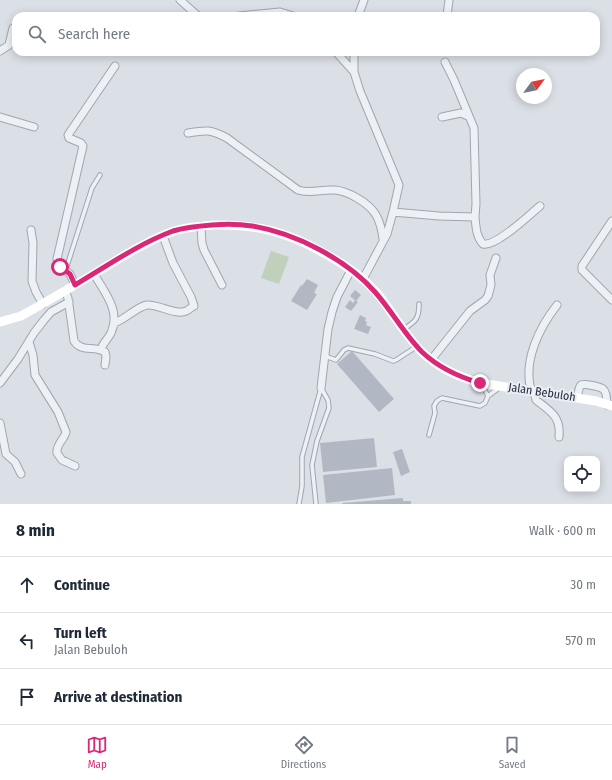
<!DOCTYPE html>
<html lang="en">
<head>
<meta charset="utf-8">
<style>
	body { margin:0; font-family:"Fira Sans Condensed",sans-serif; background:#f2f2f3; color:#1f2937 }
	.controls { position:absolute; right:12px; bottom:12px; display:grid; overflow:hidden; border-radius:8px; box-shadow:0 2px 10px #0003 }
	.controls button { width:36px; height:36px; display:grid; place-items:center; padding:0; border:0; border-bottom:1px solid #e0e1e3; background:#fff; color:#1f2937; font:20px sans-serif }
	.compass { position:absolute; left:516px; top:68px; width:36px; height:36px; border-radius:50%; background:#fff; box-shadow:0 2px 10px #0003; rotate:57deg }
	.stop { position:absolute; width:12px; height:12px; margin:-9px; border:3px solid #db2777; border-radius:50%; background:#fff }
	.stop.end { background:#db2777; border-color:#fff; box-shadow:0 1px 4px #0008 }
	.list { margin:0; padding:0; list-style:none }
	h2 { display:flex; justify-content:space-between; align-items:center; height:52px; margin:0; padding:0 16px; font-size:17px }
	h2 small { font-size:13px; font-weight:400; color:#747a83 }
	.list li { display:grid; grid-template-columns:26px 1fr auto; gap:12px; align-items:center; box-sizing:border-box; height:56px; padding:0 16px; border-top:1px solid #e0e1e3 }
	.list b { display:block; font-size:15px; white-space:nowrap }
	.list p { margin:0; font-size:13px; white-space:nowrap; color:#747a83 }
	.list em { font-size:13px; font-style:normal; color:#747a83 }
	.icon { flex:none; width:22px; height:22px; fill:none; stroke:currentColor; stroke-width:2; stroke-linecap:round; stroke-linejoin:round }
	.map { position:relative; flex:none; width:612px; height:504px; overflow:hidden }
	.search { position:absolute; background:#fff; box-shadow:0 2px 10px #0003; left:12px; right:12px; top:12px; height:44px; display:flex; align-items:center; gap:10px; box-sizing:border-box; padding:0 14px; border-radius:12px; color:#747a83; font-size:15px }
	.sheet { height:220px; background:#fff }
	nav { display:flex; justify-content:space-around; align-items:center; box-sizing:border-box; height:56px; border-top:1px solid #e0e1e3; background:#fff; font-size:11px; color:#747a83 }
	nav a { display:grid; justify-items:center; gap:2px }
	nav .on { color:#db2777 }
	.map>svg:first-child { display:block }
	.green { fill:#c1d0bb }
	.building { fill:#b2b8c3 }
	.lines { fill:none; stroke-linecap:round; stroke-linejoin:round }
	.service-casing { stroke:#a0a6b0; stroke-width:5.5 }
	.minor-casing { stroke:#a0a6b0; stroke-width:9 }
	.service { stroke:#edf0f4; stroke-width:3.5 }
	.minor { stroke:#edf0f4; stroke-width:7 }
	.secondary { stroke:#fff; stroke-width:9 }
	.route { stroke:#db2777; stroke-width:5 }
	.labels { text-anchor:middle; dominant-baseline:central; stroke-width:4; stroke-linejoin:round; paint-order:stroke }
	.street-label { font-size:12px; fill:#242d3c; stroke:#eaeef4 }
</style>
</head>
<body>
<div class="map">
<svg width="612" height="504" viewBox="0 0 612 504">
	<rect width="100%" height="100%" fill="#dbdfe6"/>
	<!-- green -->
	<path class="green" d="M271,251L289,257L279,284L261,278Z"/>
	<!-- building -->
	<path class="building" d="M307,279L318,285L314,293L317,294L307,310L291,301L301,285L302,286Z
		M355,290L361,295L356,301L350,296Z
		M350,300L353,303L355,300L358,302L351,311L345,307Z
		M360,315L366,318L365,321L367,322L366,325L371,327L368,334L354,329Z
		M352,351L394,399L379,412L337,364Z
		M374,438L377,467L323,472L320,443Z
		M402,449L410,472L401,476L393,452Z
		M392,468L395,495L326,503L323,475Z
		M403,498V501H411V504H343L342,503Z"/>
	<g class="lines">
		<!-- service casing -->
		<g class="service-casing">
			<path id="service" d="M66,269L92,188L100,175
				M404,329C416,321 419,319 419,304
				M325,356L336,360L344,350L348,348L375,354L393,361L396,360L416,347
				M482,385L488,396
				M429,435L435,413L434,406L437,401L442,398L480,406L485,403L488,396L499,388
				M299,504L302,486V457L321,388
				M316,504L312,465L317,441L329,408L328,400L321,388"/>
		</g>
		<!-- minor casing -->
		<g class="minor-casing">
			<path id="minor" d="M180,0L198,16
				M239,16L280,12L293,16
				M358,16L364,0
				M447,16L449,0
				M0,51L9,45L13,28
				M336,52L354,72
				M354,52V72L360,91L399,185L393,212L387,234L363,279
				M0,117L34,127
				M442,117L461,113L468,116
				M188,133C206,130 210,129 227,138L298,190C310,194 322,189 335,190C348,191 369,203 376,215C380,222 382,231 383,239
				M393,212L439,216L475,217L476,204L474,128L454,80L445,62
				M475,217C476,226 476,237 483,244C496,247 529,215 540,206
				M612,221L582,266V270L612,300
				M201,226L202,243L204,250L222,285
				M31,230L33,243L32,281L36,292L43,304
				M94,274C105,293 121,311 111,333C108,339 103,343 101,349
				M75,285L70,274L58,265L57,259L83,146L81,143L69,138L68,135L115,66
				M65,291L68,298L74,341C82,353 94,345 105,352L106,357L105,365
				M114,323C125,320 136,307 147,305C158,304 177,316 186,311C189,310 191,307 194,306L191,297L173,263L163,236
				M29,342L33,355L35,375L58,412L66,432C64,440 56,444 57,453L62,460L75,466
				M431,360L470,311L485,300L488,296L491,285L490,275L496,258
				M0,383L18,359L34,333L44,320L51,312L69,302
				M321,388L328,329L332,312L337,297L351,270
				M531,390C523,361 539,328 557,305
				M537,392L535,396L536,400C550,411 561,416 559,437
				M578,398C578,395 578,388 581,385C583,383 601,387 603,389C607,392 607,400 607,405
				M0,423L6,454L15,462L21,474"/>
		</g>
		<!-- service -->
		<use href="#service" class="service"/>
		<!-- minor -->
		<use href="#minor" class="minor"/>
		<!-- secondary -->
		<path class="secondary" d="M0,322L21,316C48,301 75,285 102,269C125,255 149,240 174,231C187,227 200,226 213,225C247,224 276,229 307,244C332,257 356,270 376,292C392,311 404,334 422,352C438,368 459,377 480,383L596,401L612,406"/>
	</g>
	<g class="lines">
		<!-- route -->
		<path class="route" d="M60,267L70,274L75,285C107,266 138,244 173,231C186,227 199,226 212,225C225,224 239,224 252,226C295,233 346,259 375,292C392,311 404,334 422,352C438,367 459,377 480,383"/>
	</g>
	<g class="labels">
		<!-- street labels -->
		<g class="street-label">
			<text transform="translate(542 392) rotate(9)">Jalan Bebuloh</text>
		</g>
	</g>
</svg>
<div class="controls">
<button><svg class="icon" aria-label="locate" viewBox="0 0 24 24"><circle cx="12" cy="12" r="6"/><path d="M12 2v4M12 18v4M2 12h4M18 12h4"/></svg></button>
</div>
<svg class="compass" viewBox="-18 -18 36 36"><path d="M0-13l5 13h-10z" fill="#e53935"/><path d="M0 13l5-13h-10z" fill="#747a83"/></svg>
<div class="stop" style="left:60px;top:267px"></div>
<div class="stop end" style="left:480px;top:383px"></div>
<div class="search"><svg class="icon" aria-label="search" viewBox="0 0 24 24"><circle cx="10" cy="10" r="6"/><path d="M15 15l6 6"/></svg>Search here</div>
</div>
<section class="sheet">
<h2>8 min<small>Walk · 600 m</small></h2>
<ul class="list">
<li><svg class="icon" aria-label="ahead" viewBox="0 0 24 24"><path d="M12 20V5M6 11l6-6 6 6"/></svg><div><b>Continue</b></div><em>30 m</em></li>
<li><svg class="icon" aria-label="left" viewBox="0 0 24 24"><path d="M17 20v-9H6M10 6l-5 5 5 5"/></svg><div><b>Turn left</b><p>Jalan Bebuloh</p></div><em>570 m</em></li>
<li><svg class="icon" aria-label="arrive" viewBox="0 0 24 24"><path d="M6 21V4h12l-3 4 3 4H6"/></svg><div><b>Arrive at destination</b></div></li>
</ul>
</section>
<nav>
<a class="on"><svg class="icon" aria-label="map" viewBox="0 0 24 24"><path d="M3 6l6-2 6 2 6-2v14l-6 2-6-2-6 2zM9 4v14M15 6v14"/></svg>Map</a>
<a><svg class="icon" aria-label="directions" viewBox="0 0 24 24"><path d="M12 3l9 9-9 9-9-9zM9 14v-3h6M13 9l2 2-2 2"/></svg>Directions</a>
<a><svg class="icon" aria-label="saved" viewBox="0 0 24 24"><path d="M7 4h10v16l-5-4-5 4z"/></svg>Saved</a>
</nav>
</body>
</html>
